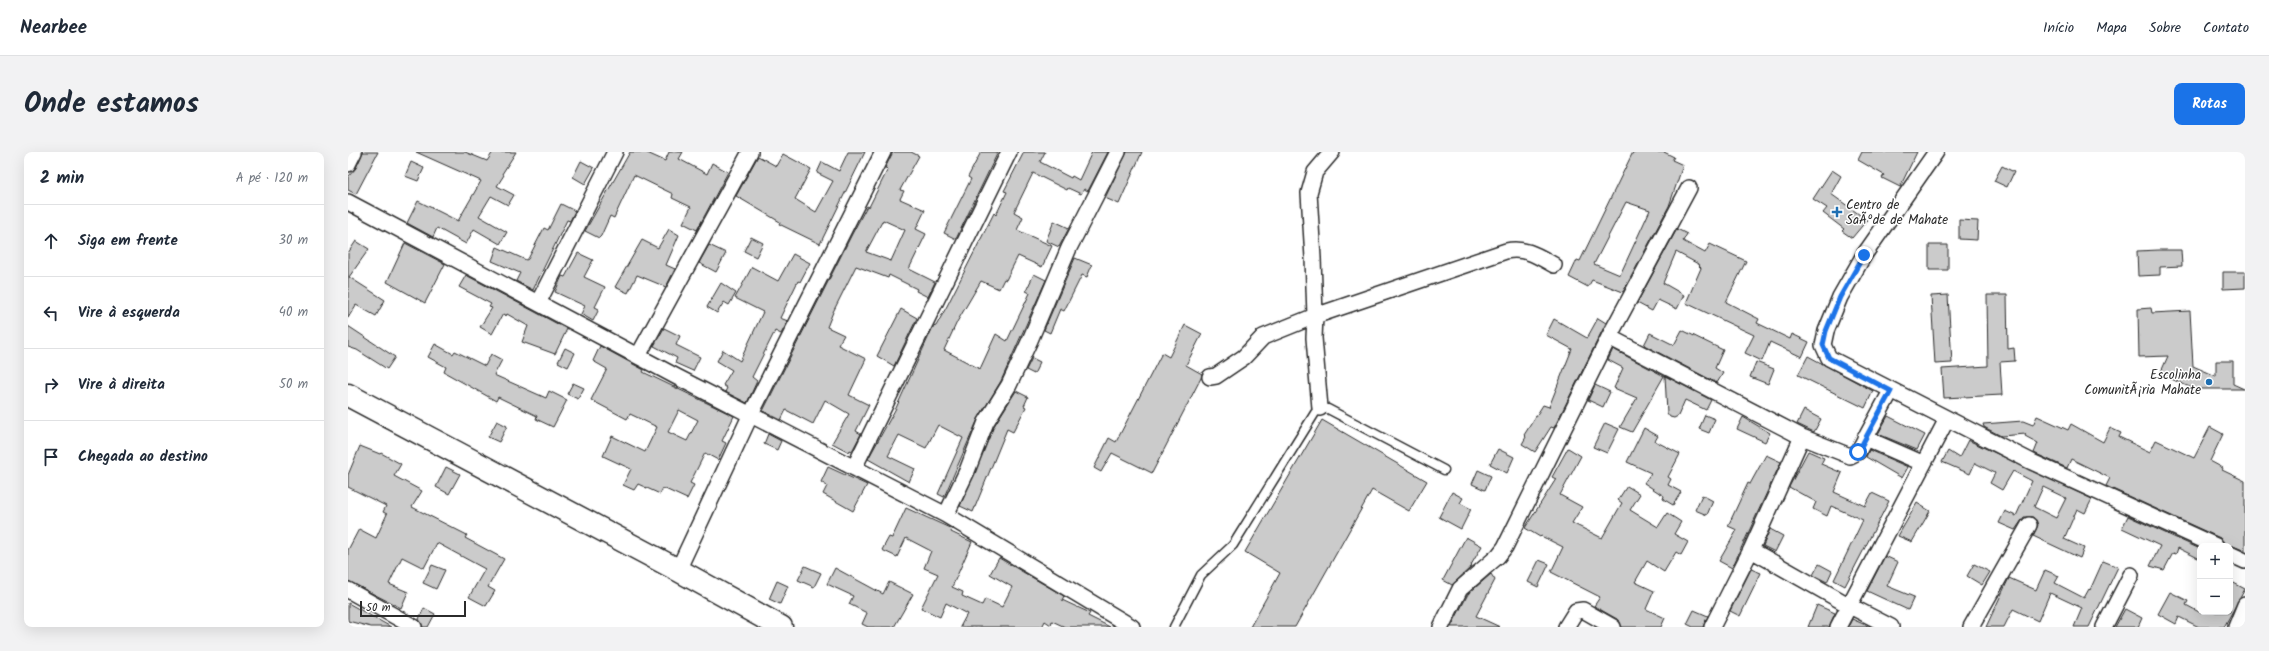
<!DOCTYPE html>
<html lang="pt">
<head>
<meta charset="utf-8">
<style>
	body { margin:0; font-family:Kalam,sans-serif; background:#f2f2f3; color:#1f2937 }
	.controls { position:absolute; right:12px; bottom:12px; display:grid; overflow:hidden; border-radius:8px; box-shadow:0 4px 16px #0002 }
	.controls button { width:36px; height:36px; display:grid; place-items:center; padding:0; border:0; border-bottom:1px solid #e0e1e3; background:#fff; color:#1f2937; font:20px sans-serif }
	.scale { position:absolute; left:12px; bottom:10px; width:106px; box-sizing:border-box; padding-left:4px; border:2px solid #2b2b2b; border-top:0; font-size:11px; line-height:14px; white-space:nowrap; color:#2b2b2b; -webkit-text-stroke:3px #fff; paint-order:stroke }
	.stop { position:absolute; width:12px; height:12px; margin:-9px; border:3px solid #1a73e8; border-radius:50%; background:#fff }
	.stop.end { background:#1a73e8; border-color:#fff; box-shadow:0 1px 4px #0008 }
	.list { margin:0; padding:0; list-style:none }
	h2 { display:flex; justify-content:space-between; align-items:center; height:52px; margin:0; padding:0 16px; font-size:17px }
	h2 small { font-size:13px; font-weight:400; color:#747a83 }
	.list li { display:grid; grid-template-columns:26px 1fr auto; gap:12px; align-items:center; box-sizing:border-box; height:72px; padding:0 16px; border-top:1px solid #e0e1e3 }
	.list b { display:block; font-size:15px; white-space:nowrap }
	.list em { font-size:13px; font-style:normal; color:#747a83 }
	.icon { flex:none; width:22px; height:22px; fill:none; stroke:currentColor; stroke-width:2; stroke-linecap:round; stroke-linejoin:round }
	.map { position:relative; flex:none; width:1897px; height:475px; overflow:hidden; border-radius:8px }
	header { display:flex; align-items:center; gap:24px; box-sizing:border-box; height:56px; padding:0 20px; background:#fff; border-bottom:1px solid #e0e1e3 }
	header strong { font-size:19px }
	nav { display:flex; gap:22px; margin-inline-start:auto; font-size:14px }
	.intro { display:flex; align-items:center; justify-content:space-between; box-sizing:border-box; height:96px; padding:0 24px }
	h1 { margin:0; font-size:28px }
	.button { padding:10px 18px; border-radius:8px; background:#1a73e8; color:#fff; font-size:14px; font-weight:700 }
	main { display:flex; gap:24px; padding:0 24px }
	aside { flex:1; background:#fff; border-radius:8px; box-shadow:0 4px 16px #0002 }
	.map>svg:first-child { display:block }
	.building { fill:#cbcbcb; stroke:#2b2b2b; fill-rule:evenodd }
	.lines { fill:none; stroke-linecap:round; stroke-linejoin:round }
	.lane-casing { stroke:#2b2b2b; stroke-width:11 }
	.street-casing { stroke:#2b2b2b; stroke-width:18 }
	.highway-casing { stroke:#2b2b2b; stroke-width:25 }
	.lane { stroke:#fff; stroke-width:8 }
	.street { stroke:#fff; stroke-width:15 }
	.highway { stroke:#fff; stroke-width:22 }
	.route { stroke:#1a73e8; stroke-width:5 }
	.poi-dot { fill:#1f6fb2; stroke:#fff; stroke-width:1.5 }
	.labels { text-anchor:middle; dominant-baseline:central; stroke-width:3; stroke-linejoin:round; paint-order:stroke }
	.poi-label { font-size:13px; fill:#2b2b2b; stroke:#fff; text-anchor:start }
</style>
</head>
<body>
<header>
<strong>Nearbee</strong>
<nav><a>Início</a><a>Mapa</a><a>Sobre</a><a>Contato</a></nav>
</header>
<div class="intro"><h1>Onde estamos</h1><a class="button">Rotas</a></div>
<main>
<aside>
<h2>2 min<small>A pé · 120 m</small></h2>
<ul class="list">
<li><svg class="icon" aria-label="ahead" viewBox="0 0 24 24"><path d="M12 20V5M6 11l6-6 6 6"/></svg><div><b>Siga em frente</b></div><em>30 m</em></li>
<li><svg class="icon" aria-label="left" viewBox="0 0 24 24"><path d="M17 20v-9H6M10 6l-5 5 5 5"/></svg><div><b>Vire à esquerda</b></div><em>40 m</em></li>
<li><svg class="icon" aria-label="right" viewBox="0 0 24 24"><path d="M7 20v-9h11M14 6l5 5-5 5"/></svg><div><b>Vire à direita</b></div><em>50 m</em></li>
<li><svg class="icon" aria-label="arrive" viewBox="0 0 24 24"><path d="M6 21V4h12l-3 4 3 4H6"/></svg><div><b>Chegada ao destino</b></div></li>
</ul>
</aside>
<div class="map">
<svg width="1897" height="475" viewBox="0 0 1897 475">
	<rect width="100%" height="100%" fill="#fff"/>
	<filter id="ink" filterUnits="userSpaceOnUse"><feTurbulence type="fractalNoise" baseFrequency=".025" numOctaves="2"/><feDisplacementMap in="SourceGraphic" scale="8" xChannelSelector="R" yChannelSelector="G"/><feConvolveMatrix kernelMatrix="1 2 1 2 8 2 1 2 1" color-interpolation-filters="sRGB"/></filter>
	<g filter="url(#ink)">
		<!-- building -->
		<path class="building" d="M15,0H30L8,42L0,38V25L8,16Z
			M68,0H117L139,9L145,0H168L154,22L156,23L149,34L166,43L160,53L143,44L131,64L159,80L152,92L126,77L118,92L89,76L85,85L59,71L70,49L110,69L133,29Z
			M282,0H297L317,9L321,0H335L331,7L359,22L364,11L380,20L349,78L335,71L343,55L324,46L325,42L286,23L266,66L262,64L253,84L251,86L237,79Z
			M500,0H517L472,92L431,72L432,70L388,44L410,4L428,14L435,2L463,17L447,47L468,60L485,29L469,21L474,10L491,19Z
			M545,0H563L571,4L552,38L556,39L552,47L577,58L568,77L578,82L561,117L587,130L580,145L568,139L569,137L541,123L540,126L508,114L485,160L479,175L496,183L490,193L518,207L501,243L521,253L508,279L513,282L504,299L502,298L501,300L484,291L501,262L477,248L465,272L438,258L433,268L415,259L504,82L519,54L521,55L540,17L537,16ZM535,68L557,78L543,109L518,100Z
			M633,0H650L608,87L596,81L623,27L620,25Z
			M676,0H697L692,10L723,26L724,24L731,28L744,0H760L740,39L736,37L733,42L720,36L719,38L685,21L666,60L675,65L669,78L704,94L694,115L670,104L658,128L656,127L651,137L633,129L609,170L596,198L632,217L648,182L659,189L682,141L678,139L686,122L698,128L653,229L630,267L596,345L590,342L615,286L590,273L578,296L551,283L540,304L567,317L561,330L520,307L548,256L585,175L588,174L599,154L646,61L648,63L659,40L656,39Z
			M779,0H794L771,52L757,46Z
			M1285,0H1316L1326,5L1324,8L1335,13L1321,54L1275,140L1244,128L1240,135L1221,125L1229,108L1232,109ZM1278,50L1302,58L1272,123L1246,112Z
			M1514,0H1569L1552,35L1534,26L1536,23L1510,8Z
			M233,9L246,16L237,32L225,25Z
			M63,10L76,16L70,29L57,24Z
			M1654,14L1666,20L1659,35L1646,29Z
			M1484,18L1493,24L1483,42L1519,68L1504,86L1494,79L1496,77L1475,61L1479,56L1465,47Z
			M213,52L227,59L222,69L219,68L185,138L168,129L172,121L144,109L149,95L178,108L180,107L196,76L200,78Z
			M1611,68L1630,69L1629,88L1611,87Z
			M706,69L721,76L711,95L698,89Z
			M321,77L331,83L318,113L327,117L318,135L289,123L280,141L267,135L294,88L310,96Z
			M1329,77L1339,82L1335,89L1357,101L1362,92L1398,109L1378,150L1411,167L1409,171L1442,187L1444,182L1461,190L1454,205L1422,190L1414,209L1397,201L1406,183L1338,151L1353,116L1351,114L1352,113L1328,100L1315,131L1336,143L1329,157L1310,148L1304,159L1289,151Z
			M403,85L415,91L408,105L396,99Z
			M8,89L21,97L1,125L37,148L28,164L8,153L0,166V101Z
			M57,91L97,112L77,151L39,130Z
			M361,93L378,101L368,120L351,111Z
			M1581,93H1600V118H1581Z
			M1811,98H1833L1834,114L1812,115V123L1790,124L1789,99Z
			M230,101L245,108L236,125L257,135L247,155L251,157L245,169L233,162L237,154L207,140L214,124L217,125Z
			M445,102L462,111L452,130L450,129L432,166L440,169L433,182L427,179L404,225L409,229L399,251L377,240L379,236L375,233L384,218L369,209L375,198L392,209L415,160L387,146L404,115L430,129Z
			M727,106L744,113L739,125L734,123L716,159L712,157L702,181L696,178Z
			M1875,120H1897V136L1875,137Z
			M118,123L219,177L207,202L174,190L180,174L159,162L158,164L155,162L144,182L132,175L144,156L141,155L143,152L111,135Z
			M373,131L388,141L381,153L376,150L369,161L359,155Z
			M1600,143L1604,211L1587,212L1583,144Z
			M1639,143H1659L1660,197L1666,196L1667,209L1652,210L1654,243L1596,246L1594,217L1640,214Z
			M1803,156L1804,161L1842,159L1845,214L1868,224V209H1885V232L1896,237H1846L1812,222L1820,204L1791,205L1790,157Z
			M553,157L569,166L546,214L529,204Z
			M1250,166L1258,171L1206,276L1203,275L1187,300L1174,292L1178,285L1176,283L1195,253L1201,255L1224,197L1198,183L1206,167L1239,186Z
			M837,173L854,182L838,213L854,222L853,226L804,321L764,301L753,320L746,316L761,286L768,290L814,201L821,205Z
			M0,174L47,205L39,217L9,198L0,195Z
			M316,176L332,184L328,193L352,205L345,219L327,211L329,206L306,194Z
			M1334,178L1375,198L1367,216L1375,221L1369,231L1296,193L1302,181L1326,193Z
			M87,192L105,202L107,199L137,214L143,202L154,208L146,223L198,246L201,239L219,248L205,275L188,267L189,264L150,245L148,249L96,220L98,215L80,205Z
			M252,194L296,218L295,220L386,264L374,289L378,291L370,308L357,301L342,331L346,333L339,347L315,336L312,342L290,332L286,338L275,333L283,317L255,304L264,284L297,300L309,275L282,262L279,267L243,248L259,217L245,209ZM331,258L350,268L339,289L320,280Z
			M217,196L227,201L220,215L210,210Z
			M1265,197L1316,224L1284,280L1272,275L1289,246L1266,236L1275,216L1260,208Z
			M1460,204L1525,239L1517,256L1450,223Z
			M684,206L692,210L686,222L678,218Z
			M1408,210L1426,217L1420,232L1402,225Z
			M1317,224L1363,248L1358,258L1337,248L1330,264L1326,266L1322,265L1319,261Z
			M225,231L236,236L230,247L219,242Z
			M1247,233L1262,240L1255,255L1240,248Z
			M668,239L680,245L676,254L678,255L665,280L659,277L625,360L612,354L646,274Z
			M1456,258L1473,267L1466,280L1449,272Z
			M1357,263L1367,267L1361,281L1351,277Z
			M1540,264L1577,283L1569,298L1530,282Z
			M1689,264L1720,278L1723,272L1755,290L1762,276L1773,281L1771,285L1802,300L1808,288L1846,306L1862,275L1875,282L1862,309L1875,316L1874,318L1897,329V399L1885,394H1877L1872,386L1758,334L1762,326L1723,307L1719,316L1686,301L1690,291L1677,284L1678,282L1653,284L1636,275L1635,272L1675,269L1685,273Z
			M1395,265L1422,281L1417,290L1389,277Z
			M974,268L1079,329L1061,359L1024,338L947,475H902L932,421L897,400Z
			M149,269L159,274L151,290L140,285Z
			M1257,271L1271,277L1259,301L1245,295Z
			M1296,276L1310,284L1307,289L1332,302L1320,325L1323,327L1320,333L1333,340L1325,353L1315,347L1316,344L1296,331L1303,321L1279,310Z
			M420,282L433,289L429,298L416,292Z
			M1620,288L1744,347L1737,361L1729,357L1716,387L1736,396L1732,406L1685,384L1690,373L1685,365H1676L1667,378L1651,371L1657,359L1668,364L1684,329L1665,319L1654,338L1642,331L1647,321L1627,311L1622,322L1594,310L1600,299L1611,306ZM1695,335L1718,346L1708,366L1686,355Z
			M12,294L32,302L33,301L53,312L46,324L74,339L64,355L119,383L117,386L156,407L140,435L147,439L138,454L121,445L137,417L89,391L76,416L54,405L41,432L60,440L53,456L0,429V398L11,377L28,386L39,362L35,360L38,354L0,335V323Z
			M1220,296L1233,304L1212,343L1234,355L1224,371L1254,386L1274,351L1270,348L1279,334L1292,342L1282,358L1310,375L1319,361L1333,370L1326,382L1340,390L1333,403L1328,400L1316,420L1299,409L1287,430L1306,439L1298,457L1317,466L1313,475H1274L1269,467L1246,454L1252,445L1203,420L1215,395L1193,384L1192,385L1177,376L1208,327L1204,325Z
			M1150,297L1166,305L1159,321L1142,312Z
			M1521,298L1560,315L1554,326L1518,305Z
			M1460,299L1476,306L1473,312L1494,321L1486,340L1517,354L1524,341L1541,349L1497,434L1486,428L1515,368L1483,354L1479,364L1465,357L1468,350L1441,335Z
			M1418,303L1433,310L1384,416L1371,409L1389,378L1380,374L1400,331L1402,332Z
			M98,315L112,322L101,342L88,335Z
			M480,315L519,333L505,359L475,342L479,334L473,330Z
			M1130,318L1143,324L1137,338L1124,332Z
			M1104,340L1115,346L1112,351L1123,357L1113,377L1091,365Z
			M1354,343L1365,349L1359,363L1347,358Z
			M1569,351L1582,359L1564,390L1550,384Z
			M558,356L604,377L603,380L624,390L604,435L615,440L614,444L634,453L637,447L654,455L664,435L642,422L651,406L716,444L714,448L742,461L740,464L762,475H717L704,469L703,473L697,469L694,475H612L619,462L598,451L592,465L573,456L590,422L576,416L583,399L558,386L549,405L534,398L541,385L544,386Z
			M1780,364L1852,397V407L1830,396L1828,402L1825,401L1816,418L1802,414L1812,394L1774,376Z
			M1422,377L1435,384L1427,400L1415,394Z
			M1118,385L1134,394L1123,413L1124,414L1104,433L1095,428Z
			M1537,404L1550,410L1539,434L1566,445L1560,458L1519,439Z
			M1191,408L1201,412L1190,435L1180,430Z
			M1755,409L1770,415L1741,475H1726L1734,456L1702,441L1690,469L1665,457L1656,475H1638L1661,426L1688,438L1697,418L1711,424L1707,431L1736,446L1741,437L1742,438Z
			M1471,412L1484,419L1479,430L1465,423Z
			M1626,412L1642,420L1634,433L1619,424Z
			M84,413L97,418L88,437L75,431Z
			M457,414L473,421L466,435L450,428Z
			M487,416L535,442L541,430L565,442L546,475H520L514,472L519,461L501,452L505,444L479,432Z
			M1403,417L1413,421L1392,464L1382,459Z
			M1143,422L1147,428L1128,464L1152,475H1103L1120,442Z
			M429,429L440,434L432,452L421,447Z
			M1882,429L1897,437L1876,475H1851L1831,465L1828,472L1810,462L1822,440L1840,449L1838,453L1851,460H1882Z
			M0,451L43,475H23L0,469Z
			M1469,453L1487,461L1481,475H1460Z
			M76,456L87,462L80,475H75L71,467Z
			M1777,457L1794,466L1790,475H1767Z
			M1346,458L1360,464L1355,475H1345L1339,472Z
			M1504,467L1522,475H1500Z"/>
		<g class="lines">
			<!-- lane casing -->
			<g class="lane-casing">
				<path id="lane" d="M826,475L853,423L885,393L967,261L972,256L980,257L1096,318"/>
			</g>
			<!-- street casing -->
			<g class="street-casing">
				<path id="street" d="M1588,0L1516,103L1492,145L1478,179L1475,193L1481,206L1684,310L1868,394
					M0,12L6,0
					M0,50L329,225L598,363L784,475
					M190,151L267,0
					M1261,185L1454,285L1502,304L1510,300L1543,239
					M290,204L402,0
					M862,225L868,224L896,205L915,185L967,164L1158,99C1177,95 1190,104 1206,113
					M972,256L966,186L967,164L965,106L961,41L967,20L984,0
					M1517,286L1574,311
					M506,316L661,0
					M598,363L619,319L638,270L661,233L682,188L721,96L770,0
					M1403,398L1502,454L1543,475
					M1882,402L1897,409
					M330,418L403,262L535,0
					M0,438L66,475
					M1093,475L1112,437L1150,404L1157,395L1261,185L1341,36
					M1218,475L1228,459L1235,458L1265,475
					M1364,475L1403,398L1454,285
					M1490,475L1599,267
					M1623,475L1681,373
					M1756,475L1783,423
					M1888,475L1897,453"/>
			</g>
			<!-- highway casing -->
			<g class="highway-casing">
				<path id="highway" d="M0,243L330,418L433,475"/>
			</g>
			<!-- lane -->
			<use href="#lane" class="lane"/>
			<!-- street -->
			<use href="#street" class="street"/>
			<!-- highway -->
			<use href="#highway" class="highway"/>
		</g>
	</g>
	<g class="lines" filter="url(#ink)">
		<!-- route -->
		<path class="route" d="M1510,300L1543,239L1481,206L1475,193L1478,179L1492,145L1516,103"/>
	</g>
	<!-- markers -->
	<g class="poi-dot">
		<path d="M1487 54h4v4h4v4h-4v4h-4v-4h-4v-4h4z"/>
		<circle cx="1861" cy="230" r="4"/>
	</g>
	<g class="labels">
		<!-- poi labels -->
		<g class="poi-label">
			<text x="1498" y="53">Centro de<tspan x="1498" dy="15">SaÃºde de Mahate</tspan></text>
			<text x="1853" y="223" text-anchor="end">Escolinha<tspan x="1853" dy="15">ComunitÃ¡ria Mahate</tspan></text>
		</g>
	</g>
</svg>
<div class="controls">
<button>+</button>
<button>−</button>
</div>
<div class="scale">50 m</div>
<div class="stop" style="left:1510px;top:300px"></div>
<div class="stop end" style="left:1516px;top:103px"></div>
</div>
</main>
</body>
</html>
